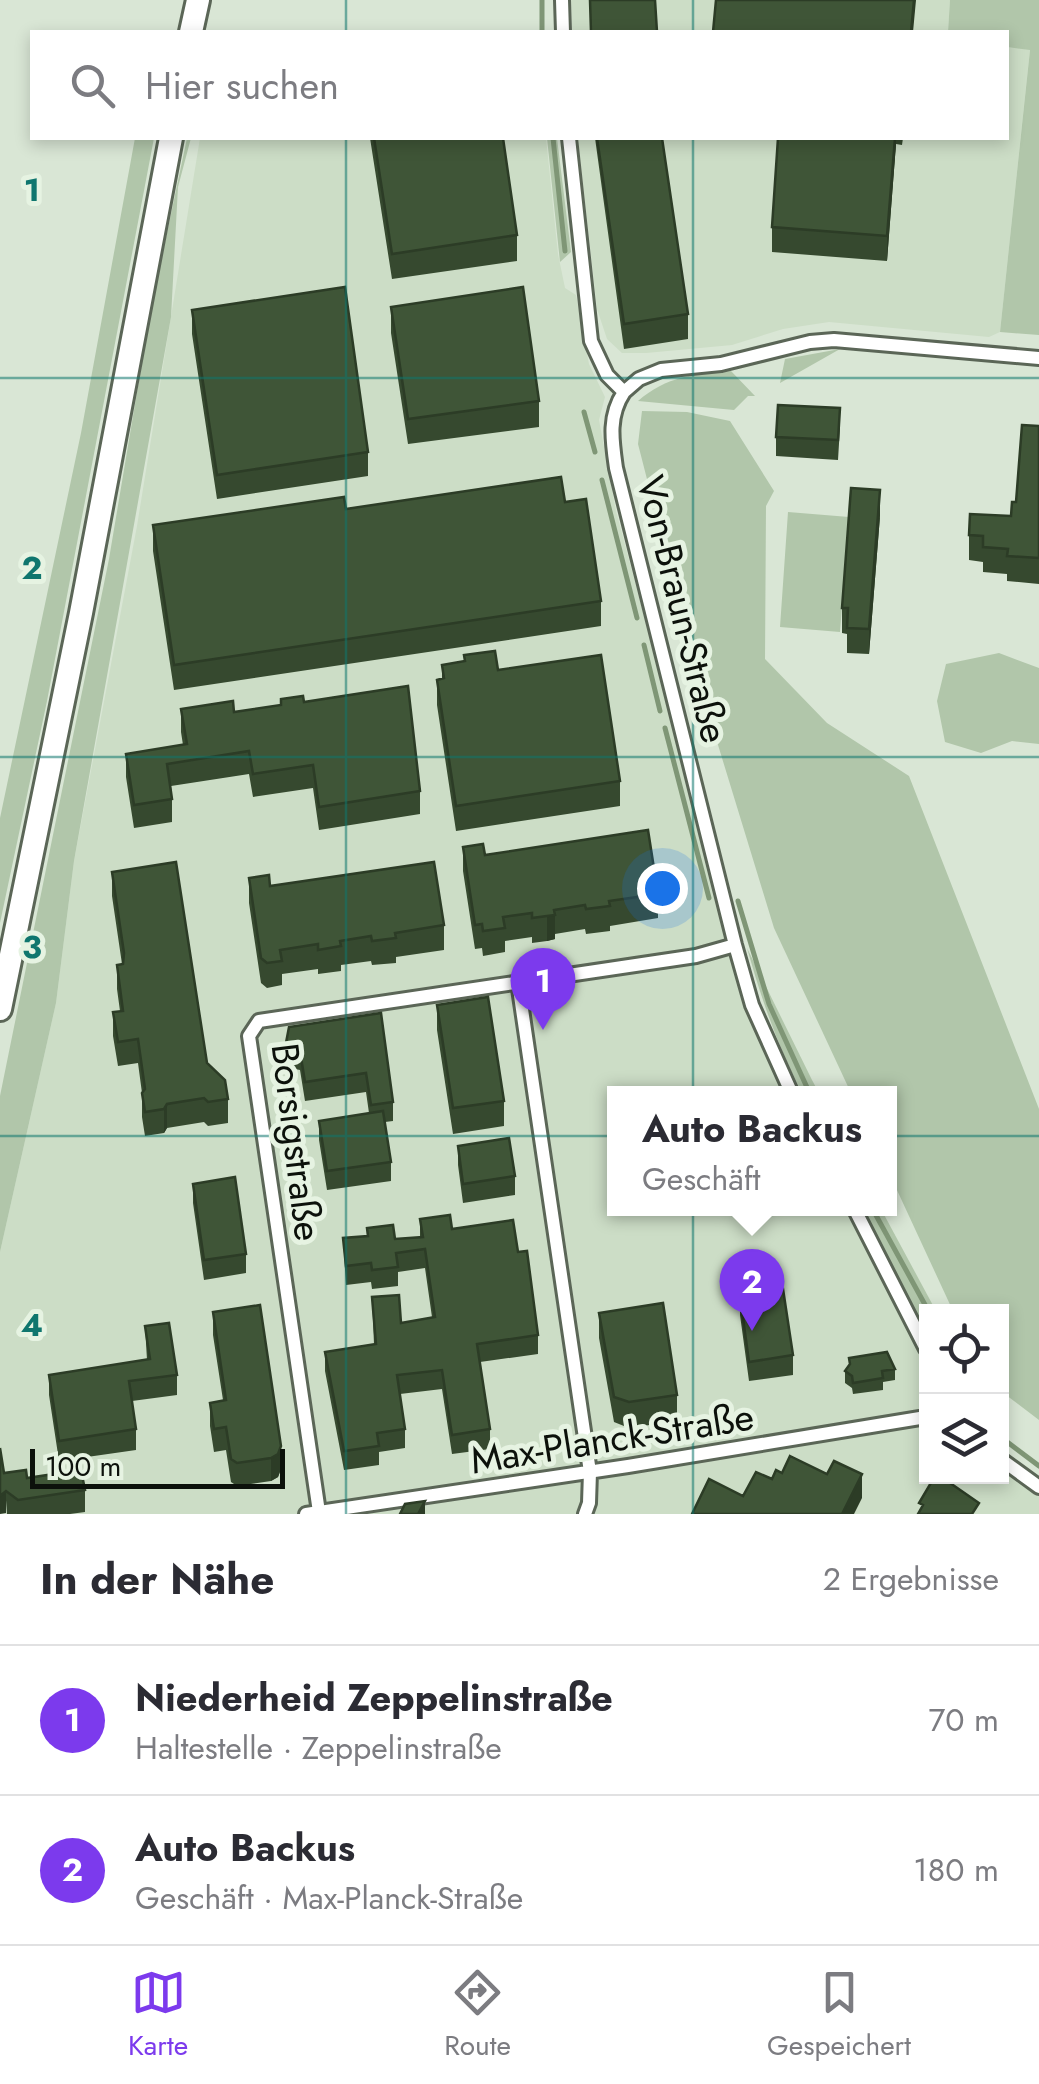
<!DOCTYPE html>
<html lang="de">
<head>
<meta charset="utf-8">
<style>
	body { margin:0; font-family:Jost,sans-serif; background:#f7f7f7; color:#2b2b33 }
	.controls { position:absolute; right:30px; bottom:30px; display:grid; overflow:hidden; border-radius:0px; box-shadow:0 5px 15px #0003 }
	.controls button { width:90px; height:90px; display:grid; place-items:center; padding:0; border:0; border-bottom:2px solid #e1e1e2; background:#fff; color:#2b2b33; font:50px sans-serif }
	.scale { position:absolute; left:30px; bottom:25px; width:255px; box-sizing:border-box; padding-left:10px; border:5px solid #0c110b; border-top:0; font-size:28px; line-height:35px; white-space:nowrap; color:#0c110b; -webkit-text-stroke:8px #e6f3e2; paint-order:stroke }
	.you { position:absolute; left:662px; top:888px; width:35px; height:35px; margin:-25px; border:8px solid #fff; border-radius:50%; background:#1a73e8; box-shadow:0 0 0 15px #1a73e833 }
	.badge { display:grid; place-items:center; width:65px; height:65px; border-radius:50%; background:#7c3aed; color:#fff; font-size:32px; font-weight:700 }
	.pin { position:absolute; translate:-50% -82px; filter:drop-shadow(0 2px 5px #0008) }
	.pin::after { content:''; position:absolute; top:52px; width:35px; height:30px; background:inherit; clip-path:polygon(0 0,100% 0,50% 100%) }
	.popup { position:absolute; left:607px; top:1086px; width:290px; height:130px; box-sizing:border-box; display:grid; place-content:center; border-radius:0px; background:#fff; filter:drop-shadow(0 2px 8px #0005); font-size:32px; white-space:nowrap; color:#7c7c81 }
	.popup b { font-size:38px; color:#2b2b33 }
	.popup::after { content:''; position:absolute; left:50%; top:100%; margin-left:-20px; border:20px solid transparent; border-top-color:#fff }
	.list { margin:0; padding:0; list-style:none }
	h2 { display:flex; justify-content:space-between; align-items:center; height:130px; margin:0; padding:0 40px; font-size:42px }
	h2 small { font-size:32px; font-weight:400; color:#7c7c81 }
	.list li { display:grid; grid-template-columns:65px 1fr auto; gap:30px; align-items:center; box-sizing:border-box; height:150px; padding:0 40px; border-top:2px solid #e1e1e2 }
	.list b { display:block; font-size:38px; white-space:nowrap }
	.list p { margin:0; font-size:32px; white-space:nowrap; color:#7c7c81 }
	.list em { font-size:32px; font-style:normal; color:#7c7c81 }
	.icon { flex:none; width:55px; height:55px; fill:none; stroke:currentColor; stroke-width:2; stroke-linecap:round; stroke-linejoin:round }
	.map { position:relative; flex:none; width:1039px; height:1514px; overflow:hidden }
	.search { position:absolute; background:#fff; box-shadow:0 5px 15px #0003; left:30px; right:30px; top:30px; height:110px; display:flex; align-items:center; gap:25px; box-sizing:border-box; padding:0 35px; border-radius:0px; color:#7c7c81; font-size:38px }
	.sheet { height:430px; background:#fff }
	nav { display:flex; justify-content:space-around; align-items:center; box-sizing:border-box; height:140px; border-top:2px solid #e1e1e2; background:#fff; font-size:28px; color:#7c7c81 }
	nav a { display:grid; justify-items:center; gap:5px }
	nav .on { color:#7c3aed }
	.map>svg:first-child { display:block }
	.built { fill:#ccddc6 }
	.green { fill:#b1c6aa }
	.lines { fill:none; stroke-linecap:round; stroke-linejoin:round }
	.stream { stroke:#7f9676; stroke-width:5 }
	.minor-casing { stroke:#5b6657; stroke-width:18 }
	.trunk-casing { stroke:#5b6657; stroke-width:28 }
	.minor { stroke:#fff; stroke-width:12 }
	.trunk { stroke:#fff; stroke-width:22 }
	.wall { fill:#36492f }
	.shaded-wall { fill:#2c3c26 }
	.building { fill:#3f5537; stroke:#2c3c26; stroke-width:2.5 }
	.grid { fill:none; stroke:#0f766e; stroke-width:2.5; stroke-opacity:0.55 }
	.labels { text-anchor:middle; dominant-baseline:central; stroke-width:10; stroke-linejoin:round; paint-order:stroke }
	.street-label { font-size:38px; fill:#0c110b; stroke:#e6f3e2 }
	.grid-label { font-size:32px; text-anchor:middle; font-weight:bold; fill:#0f766e; stroke:#e6f3e2; stroke-width:10; stroke-linejoin:round; paint-order:stroke }
</style>
</head>
<body>
<div class="map">
<svg width="1039" height="1514" viewBox="0 0 1039 1514">
	<rect width="100%" height="100%" fill="#d9e6d5"/>
	<!-- built -->
	<path class="built" d="M571,0H950L948,32H572Z
		M1007,47L1030,49L1000,332L989,337L829,322L783,329L732,345L646,353H622L607,339L597,309L578,138H1006Z
		M200,138H546L558,254L565,288L576,295L589,364L605,397L599,420L616,511L751,1016L785,1093L614,1094V1208L848,1209L926,1366V1476H1002V1470L1039,1496V1514H0V1252L56,1003L74,861L137,526Z"/>
	<!-- green -->
	<path class="green" d="M950,0H1039V335L1000,332L1030,50L1007,47L1006,32H948Z
		M135,138H154L47,701L0,923V818L81,433Z
		M187,138H191L178,187L171,317L74,861L56,1003L0,1252V1096L109,559L151,309Z
		M547,138H557L571,252L560,262Z
		M840,349L780,383L785,359Z
		M731,371L755,396H748L734,410L638,401C667,376 694,374 731,371Z
		M642,411L687,412L730,421L774,491L766,506L765,659L827,723L909,776L1039,1109V1420L1002,1392V1312L953,1311L890,1175V1094L851,1093L774,928L700,686L638,444Z
		M788,512L849,517L840,632L780,627Z
		M999,653L1039,668V744L1012,741L981,753L945,742L937,701L946,664Z
		M747,948L812,1080L819,1093H802C778,1047 761,998 747,948Z
		M861,1209H881L936,1311L926,1312V1332Z"/>
	<g class="lines">
		<!-- stream -->
		<path class="stream" d="M542,0V32
			M553,138L565,251
			M584,412L595,452
			M602,480L637,618
			M644,645L660,711
			M665,728L709,898
			M738,901L769,1004L810,1094
			M872,1208L929,1312
			M1002,1438L1039,1466"/>
		<!-- minor casing -->
		<g class="minor-casing">
			<path id="minor" d="M562,0L563,32
				M569,138L591,341L607,375L624,392C608,416 612,440 616,468L735,945L752,1005L792,1094
				M624,392L639,379L661,370L721,364L810,342L834,340L1039,358
				M518,982L590,1472L589,1503L585,1514
				M854,1208L926,1349
				M1002,1460L1039,1487
				M319,1512L249,1036L259,1021L696,956L735,945
				M306,1514L628,1466L926,1417"/>
		</g>
		<!-- trunk casing -->
		<g class="trunk-casing">
			<path id="trunk" d="M191,32L198,0
				M0,1009L81,613L171,138"/>
		</g>
		<!-- minor -->
		<use href="#minor" class="minor"/>
		<!-- trunk -->
		<use href="#trunk" class="trunk"/>
	</g>
	<!-- wall -->
	<path class="wall" d="M370,138H503L517,235V261L392,279Z
		M595,138H662L688,314V339L624,349Z
		M778,138H903L902,145L896,144L887,261L772,252V227Z
		M391,307L539,401V427L408,444L391,333Z
		M192,310L368,452V476L217,499L192,334Z
		M1039,426V584L1007,581V574L983,572V562L969,560V535L1011,516Z
		M840,427L838,460L776,456V437Z
		M565,502L601,601V626L174,690L153,551V525L346,509Z
		M880,516L869,654L847,653V634L842,633V608Z
		M464,655L498,670L620,781V806L456,831L437,705V680L442,679V665L464,662Z
		M304,702L420,791V814L319,830L313,788L253,797L249,774L171,786L172,799V822L134,828L126,777V754L183,745L181,732V709L234,712Z
		M463,847L485,855L658,894V918L610,926V931L586,934L585,929L555,934V939L547,941L532,943V937L505,941V952L483,956L482,948L475,949L463,871Z
		M112,872L207,1063L228,1099V1123L208,1126L204,1122L167,1128L164,1133L145,1136L142,1117V1093L138,1063L118,1066L113,1036V1012L120,1011L117,989V965L122,964L112,896Z
		M249,878L270,886L444,925V950L396,957V963L372,965L371,961L341,965V971L318,974V969L282,974V985L267,988L261,983L249,903Z
		M437,1005L504,1101V1126L453,1134L437,1030Z
		M381,1013L393,1102V1121L385,1122L391,1162V1181L327,1190L319,1140V1121L369,1113L366,1092L305,1101L300,1070L285,1067V1048Z
		M458,1146L515,1176V1195L463,1203L458,1165Z
		M193,1184L246,1254V1273L204,1280L193,1203Z
		M420,1219L518,1252L538,1335V1354L480,1362L490,1429V1449L452,1454L442,1389L400,1394L405,1429V1448L379,1452V1465L344,1470L325,1371V1352L374,1344L372,1297L401,1323L432,1317L425,1268L398,1272V1286L372,1289L371,1282L346,1285L343,1238L395,1239L420,1238Z
		M740,1296L793,1355V1375L749,1381L740,1315Z
		M213,1312L281,1469L278,1477L271,1481L237,1486L231,1482L226,1450L214,1452L210,1426V1403L223,1400L213,1335Z
		M599,1313L677,1395V1421L629,1428L614,1422L599,1338Z
		M145,1326L177,1375V1395L132,1401L136,1429V1450L59,1461L49,1395V1375L147,1360Z
		M849,1358L895,1369V1380L883,1382V1390L853,1394L852,1388L845,1383V1371L849,1365Z
		M4,1473L85,1490V1512L70,1514H7Z"/>
	<!-- shaded-wall -->
	<path class="shaded-wall" d="M914,0H916L913,32H911Z
		M895,138H896V144L887,261V236Z
		M880,490V516L869,654V629Z
		M555,915V939L547,941V916Z
		M167,1104V1128L164,1133V1109Z
		M281,1446V1469L278,1477L271,1481V1458Z
		M862,1474V1498L854,1514H842Z
		M6,1491V1513L0,1514V1496Z
		M425,1501V1514H418Z"/>
	<!-- building -->
	<path class="building" d="M590,0H655L657,32H591Z
		M716,0H914L911,32H713Z
		M374,138H503L517,235L392,254Z
		M597,138H662L688,314L624,324Z
		M778,138H895L887,236L772,227Z
		M345,287L368,452L217,475L192,310Z
		M523,287L539,401L408,419L391,307Z
		M778,405L840,408L838,440L776,437Z
		M1022,425L1039,426V558L1007,556L1008,549L983,547V536L969,535L970,514L1011,516L1012,502H1016Z
		M561,477L565,502L586,499L601,601L174,665L153,525L344,497L346,509Z
		M851,488L880,490L869,629L847,628L848,608H842Z
		M495,651L498,670L601,655L620,781L456,806L437,680L444,678L442,665L465,661L464,655Z
		M408,686L420,791L319,807L313,765L253,774L249,751L167,764L172,799L134,805L126,754L187,744L181,709L233,701L234,712L281,705V699L303,696L304,702Z
		M648,830L658,894L609,901L610,906L586,909L585,905L554,910L555,915L547,916L532,918V913L503,917L505,928L483,931L482,924L475,925L463,847L483,844L485,855Z
		M176,862L207,1063L225,1080L228,1099L208,1102L204,1098L167,1104L164,1109L145,1112L142,1093L145,1089L138,1039L118,1042L113,1012L123,1011L117,965L123,964L124,953L112,872Z
		M434,862L444,925L395,933L396,938L372,941L371,936L340,941L341,946L318,950V944L280,950L282,961L267,963L261,958L249,878L269,875L270,886Z
		M488,997L504,1101L453,1108L437,1005Z
		M381,1013L393,1102L371,1105L366,1073L305,1082L300,1051L285,1048L289,1027Z
		M383,1111L391,1162L327,1171L319,1121Z
		M509,1138L515,1176L463,1184L458,1146Z
		M235,1177L246,1254L204,1260L193,1184Z
		M450,1215L452,1229L513,1220L518,1252L527,1251L538,1335L477,1344L490,1429L452,1435L442,1370L397,1375L405,1429L377,1433L379,1446L344,1451L325,1352L376,1344L372,1297L399,1295L401,1323L435,1317L425,1249L396,1253L398,1267L372,1270L371,1263L346,1266L343,1238L368,1236L367,1228L393,1225L395,1239L423,1237L420,1219Z
		M783,1289L793,1355L749,1362L740,1296Z
		M663,1303L677,1395L629,1402L614,1397L599,1313Z
		M260,1305L281,1446L278,1454L271,1458L237,1463L231,1459L226,1427L214,1429L210,1403L226,1400L213,1312Z
		M169,1323L177,1375L129,1381L136,1429L59,1441L49,1375L150,1359L145,1326Z
		M887,1352L895,1369L882,1371L883,1378L853,1383L852,1376L845,1371L850,1364L849,1358Z
		M0,1448L4,1473L26,1470L27,1478L81,1470L85,1490L18,1500L6,1491L0,1496Z
		M790,1456L827,1474L834,1461L862,1474L842,1514H692L709,1479L743,1496L756,1472L772,1479L776,1470L782,1473Z
		M935,1476H940L979,1503L972,1514H918L923,1505L919,1503Z
		M425,1501L418,1514H400L405,1504Z"/>
	<!-- grid -->
	<path class="grid" d="M346,0V32M693,0V32M346,138V1514M693,138V1514M0,378H1039M0,757H1039M0,1136H1039"/>
	<g class="labels">
		<!-- street labels -->
		<g class="street-label">
			<text transform="translate(683 609) rotate(76)">Von-Braun-Straße</text>
			<text transform="translate(297 1142) rotate(83)">Borsigstraße</text>
			<text transform="translate(612 1438) rotate(-9)">Max-Planck-Straße</text>
		</g>
	</g>
	<g class="grid-label">
		<text x="32" y="201">1</text>
		<text x="32" y="579">2</text>
		<text x="32" y="958">3</text>
		<text x="32" y="1336">4</text>
	</g>
</svg>
<div class="controls">
<button><svg class="icon" aria-label="locate" viewBox="0 0 24 24"><circle cx="12" cy="12" r="6"/><path d="M12 2v4M12 18v4M2 12h4M18 12h4"/></svg></button>
<button><svg class="icon" aria-label="layers" viewBox="0 0 24 24"><path d="M12 4l9 5-9 5-9-5zM3 14l9 5 9-5"/></svg></button>
</div>
<div class="scale">100 m</div>
<div class="you"></div>
<div class="pin badge" style="left:543px;top:1030px">1</div>
<div class="pin badge" style="left:752px;top:1331px">2</div>
<div class="popup"><b>Auto Backus</b>Geschäft</div>
<div class="search"><svg class="icon" aria-label="search" viewBox="0 0 24 24"><circle cx="10" cy="10" r="6"/><path d="M15 15l6 6"/></svg>Hier suchen</div>
</div>
<section class="sheet">
<h2>In der Nähe<small>2 Ergebnisse</small></h2>
<ul class="list">
<li><span class="badge">1</span><div><b>Niederheid Zeppelinstraße</b><p>Haltestelle · Zeppelinstraße</p></div><em>70 m</em></li>
<li><span class="badge">2</span><div><b>Auto Backus</b><p>Geschäft · Max-Planck-Straße</p></div><em>180 m</em></li>
</ul>
</section>
<nav>
<a class="on"><svg class="icon" aria-label="map" viewBox="0 0 24 24"><path d="M3 6l6-2 6 2 6-2v14l-6 2-6-2-6 2zM9 4v14M15 6v14"/></svg>Karte</a>
<a><svg class="icon" aria-label="directions" viewBox="0 0 24 24"><path d="M12 3l9 9-9 9-9-9zM9 14v-3h6M13 9l2 2-2 2"/></svg>Route</a>
<a><svg class="icon" aria-label="saved" viewBox="0 0 24 24"><path d="M7 4h10v16l-5-4-5 4z"/></svg>Gespeichert</a>
</nav>
</body>
</html>
